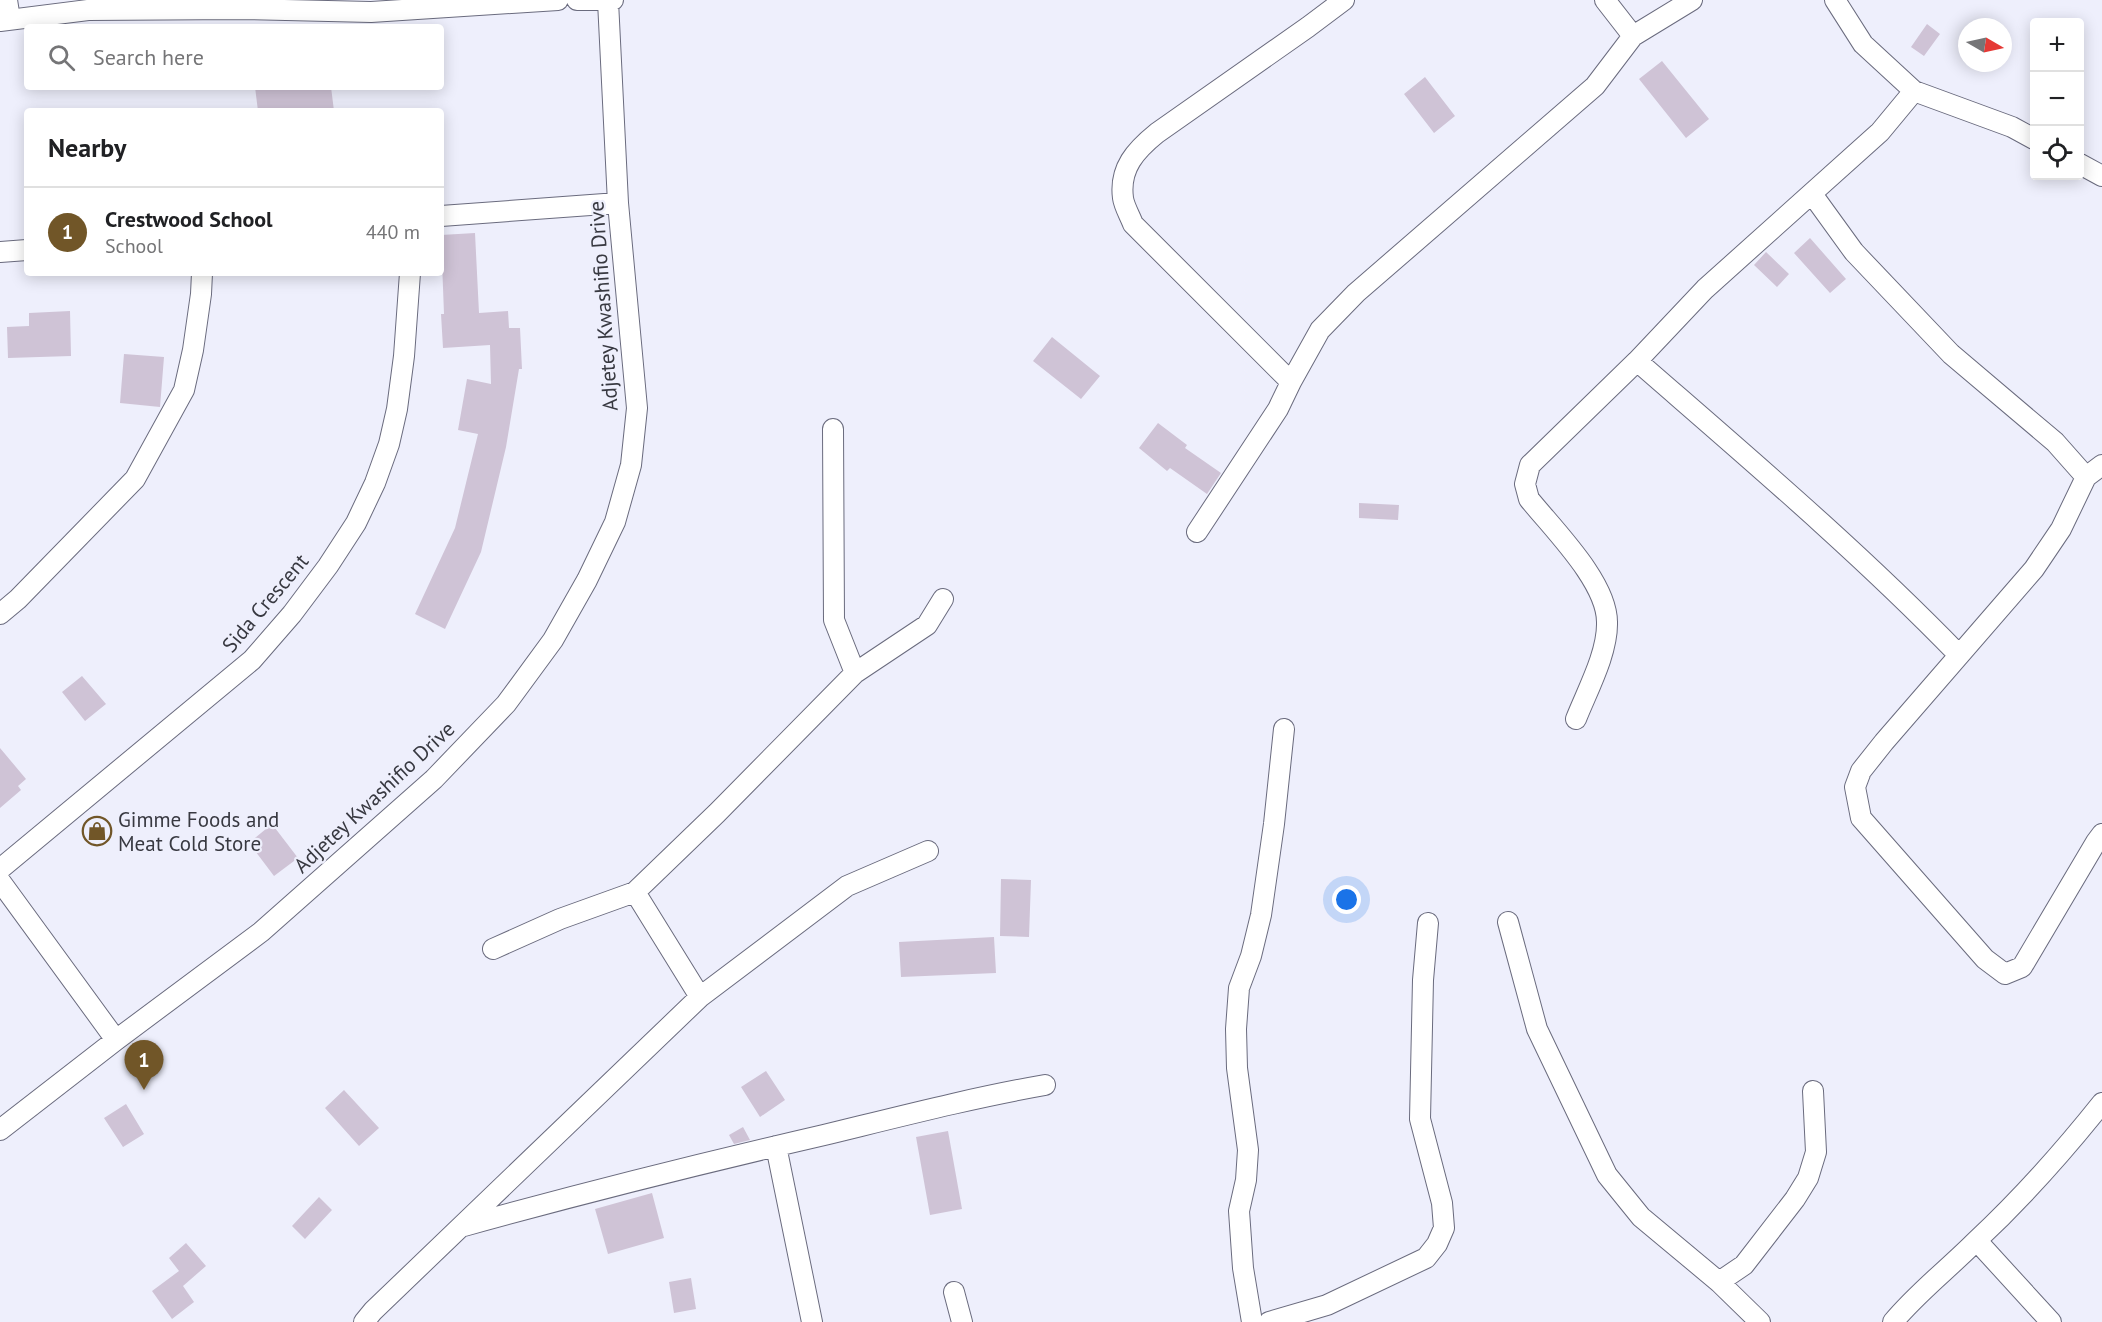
<!DOCTYPE html>
<html lang="en">
<head>
<meta charset="utf-8">
<style>
	body { margin:0; font-family:"PT Sans",sans-serif; background:#f6f6f6; color:#202124 }
	.controls { position:absolute; right:18px; top:18px; display:grid; overflow:hidden; border-radius:6px; box-shadow:0 3px 15px #0003 }
	.controls button { width:54px; height:54px; display:grid; place-items:center; padding:0; border:0; border-bottom:2px solid #e0e0e0; background:#fff; color:#202124; font:30px sans-serif }
	.compass { position:absolute; left:1958px; top:18px; width:54px; height:54px; border-radius:50%; background:#fff; box-shadow:0 3px 15px #0003; rotate:99deg }
	.you { position:absolute; left:1347px; top:900px; width:21px; height:21px; margin:-15px; border:4px solid #fff; border-radius:50%; background:#1a73e8; box-shadow:0 0 0 9px #1a73e833 }
	.badge { display:grid; place-items:center; width:39px; height:39px; border-radius:50%; background:#715628; color:#fff; font-size:20px; font-weight:700 }
	.pin { position:absolute; translate:-50% -50px; filter:drop-shadow(0 2px 3px #0008) }
	.pin::after { content:''; position:absolute; top:32px; width:21px; height:18px; background:inherit; clip-path:polygon(0 0,100% 0,50% 100%) }
	.list { margin:0; padding:0; list-style:none }
	h2 { display:flex; justify-content:space-between; align-items:center; height:78px; margin:0; padding:0 24px; font-size:26px }
	h2 small { font-size:20px; font-weight:400; color:#757577 }
	.list li { display:grid; grid-template-columns:39px 1fr auto; gap:18px; align-items:center; box-sizing:border-box; height:90px; padding:0 24px; border-top:2px solid #e0e0e0 }
	.list b { display:block; font-size:22px; white-space:nowrap }
	.list p { margin:0; font-size:20px; white-space:nowrap; color:#757577 }
	.list em { font-size:20px; font-style:normal; color:#757577 }
	.icon { flex:none; width:33px; height:33px; fill:none; stroke:currentColor; stroke-width:2; stroke-linecap:round; stroke-linejoin:round }
	.map { position:relative; flex:none; width:2102px; height:1322px; overflow:hidden }
	.search { position:absolute; background:#fff; box-shadow:0 3px 15px #0003; left:24px; top:24px; width:420px; height:66px; display:flex; align-items:center; gap:15px; box-sizing:border-box; padding:0 21px; border-radius:6px; color:#757577; font-size:22px }
	.panel { position:absolute; background:#fff; box-shadow:0 3px 15px #0003; left:24px; top:108px; width:420px; height:168px; border-radius:6px }
	.map>svg:first-child { display:block }
	.building { fill:#cfc3d6 }
	.lines { fill:none; stroke-linecap:round; stroke-linejoin:round }
	.minor-casing { stroke:#6a6b7e; stroke-width:22 }
	.minor { stroke:#fff; stroke-width:20 }
	.labels { text-anchor:middle; dominant-baseline:central; stroke-width:4.5; stroke-linejoin:round; paint-order:stroke }
	.street-label { font-size:21px; fill:#383941; stroke:#eeeffc }
	.poi-label { font-size:21px; fill:#383941; stroke:#eeeffc; text-anchor:start }
</style>
</head>
<body>
<div class="map">
<svg width="2102" height="1322" viewBox="0 0 2102 1322">
	<rect width="100%" height="100%" fill="#eeeffc"/>
	<!-- building -->
	<path class="building" d="M1927,24L1940,34L1924,56L1911,47Z
		M1662,61L1709,119L1686,138L1639,79Z
		M1425,77L1455,116L1434,133L1404,94Z
		M255,87H331L334,111H258Z
		M475,233L479,313L508,311L509,328H520L522,369H519L506,447L481,552L445,629L415,614L455,528L478,434L458,430L467,379L491,384L490,345L443,348L441,314H444L441,235Z
		M1810,238L1846,279L1830,293L1794,253Z
		M1766,252L1789,274L1777,287L1754,265Z
		M70,311L71,356L8,358L7,327L29,326V313Z
		M1052,337L1100,376L1081,399L1033,361Z
		M124,354L164,357L160,407L120,403Z
		M1158,423L1187,445L1185,448L1221,473L1207,494L1170,468L1167,471L1139,448Z
		M1359,503L1399,505L1398,520L1359,518Z
		M82,676L106,704L85,721L62,692Z
		M0,748L26,779L18,786L21,790L0,808Z
		M272,824L298,858L274,876L249,843Z
		M1001,879L1031,880L1029,937L1000,936Z
		M994,937L996,973L901,977L899,942Z
		M766,1071L785,1100L760,1117L741,1087Z
		M344,1090L379,1128L359,1146L325,1108Z
		M126,1104L144,1134L123,1147L104,1118Z
		M743,1127L750,1140L734,1144L729,1135Z
		M948,1131L962,1209L930,1215L916,1137Z
		M652,1193L664,1238L608,1254L595,1209Z
		M319,1197L332,1210L305,1239L292,1226Z
		M186,1243L206,1266L183,1286L194,1302L172,1319L152,1291L179,1271L169,1258Z
		M691,1278L696,1309L674,1313L669,1282Z"/>
	<g class="lines">
		<!-- minor casing -->
		<g class="minor-casing">
			<path id="minor" d="M7,0L10,19
				M577,0H613
				M1605,0L1633,36
				M1835,0L1863,44L1914,91L2012,127L2034,139
				M0,21L88,10L241,9L371,12L558,0
				M2080,164L2102,176
				M1812,194L1854,252L1951,354L2055,442L2086,477
				M441,216L618,203
				M0,252L27,250
				M1637,361C1746,456 1857,550 1958,654
				M1291,382L1320,330L1356,293L1595,86L1633,36L1692,0
				M833,429L834,620L855,673
				M2102,465L2086,477L2061,529L2034,569L1884,742L1861,771L1855,787L1861,818L1985,959L2005,974L2022,967L2096,842L2102,834
				M1197,532L1278,409L1291,382L1133,224C1130,216 1124,206 1123,198C1119,168 1136,150 1157,133L1308,27L1344,0
				M0,614L18,599L135,479L184,390L193,350L201,294L202,273
				M1576,719C1587,691 1608,653 1607,622C1607,582 1554,530 1529,499L1525,484L1530,465L1637,361L1705,289L1880,132L1914,91
				M0,869L252,660L292,614L328,566L356,523L375,483L389,444L397,409L404,356L410,273
				M0,881L116,1040
				M1508,922L1537,1029L1607,1175L1641,1217L1719,1282L1760,1322
				M493,949L560,919L635,892
				M700,997L635,892L717,813L855,673L927,625L943,599
				M0,1130L116,1040L261,932L434,779L506,704L553,640L587,580L615,522L631,465L637,408L618,203L608,1
				M776,1146L812,1322
				M464,1226C583,1193 703,1163 824,1135C898,1117 971,1098 1045,1085
				M1977,1241L2051,1322
				M1719,1282L1744,1265L1795,1199L1808,1178L1816,1152L1813,1091
				M954,1292L962,1322
				M364,1322L373,1311L700,997L847,886L928,851
				M1252,1322L1243,1268L1239,1211L1246,1180L1248,1150L1237,1068L1236,1029L1239,988L1251,956L1261,915L1274,824L1284,729
				M1269,1322L1327,1305L1426,1258L1437,1244L1444,1228L1442,1203L1420,1119L1423,980L1428,923
				M1893,1322C1917,1293 1948,1269 1975,1242C2021,1199 2063,1152 2102,1103"/>
		</g>
		<!-- minor -->
		<use href="#minor" class="minor"/>
	</g>
	<!-- icons -->
	<defs>
		<g id="shop-ring" transform="scale(1.5)"><circle r="9.5" fill="#eeeffc" stroke="#715628" stroke-width="1.5"/><path d="M-5-2.5h2.3a2.7 3.5 0 0 1 5.4 0H5L5.5 6h-11ZM-1.5-2.5h3a1.5 2.3 0 0 0-3 0Z" fill="#715628"/></g>
	</defs>
	<g fill-rule="evenodd">
		<use href="#shop-ring" x="97" y="831"/>
	</g>
	<g class="labels">
		<!-- street labels -->
		<g class="street-label">
			<text transform="translate(603 306) rotate(-94)">Adjetey Kwashifio Drive</text>
			<text transform="translate(265 603) rotate(-50)">Sida Crescent</text>
			<text transform="translate(374 797) rotate(-43)">Adjetey Kwashifio Drive</text>
		</g>
		<!-- poi labels -->
		<g class="poi-label">
			<text x="118" y="819">Gimme Foods and<tspan x="118" dy="24">Meat Cold Store</tspan></text>
		</g>
	</g>
</svg>
<div class="controls">
<button>+</button>
<button>−</button>
<button><svg class="icon" aria-label="locate" viewBox="0 0 24 24"><circle cx="12" cy="12" r="6"/><path d="M12 2v4M12 18v4M2 12h4M18 12h4"/></svg></button>
</div>
<svg class="compass" viewBox="-18 -18 36 36"><path d="M0-13l5 13h-10z" fill="#e53935"/><path d="M0 13l5-13h-10z" fill="#757577"/></svg>
<div class="you"></div>
<div class="pin badge" style="left:144px;top:1090px">1</div>
<div class="search"><svg class="icon" aria-label="search" viewBox="0 0 24 24"><circle cx="10" cy="10" r="6"/><path d="M15 15l6 6"/></svg>Search here</div>
<section class="panel">
<h2>Nearby<small></small></h2>
<ul class="list">
<li><span class="badge">1</span><div><b>Crestwood School</b><p>School</p></div><em>440 m</em></li>
</ul>
</section>
</div>
</body>
</html>
